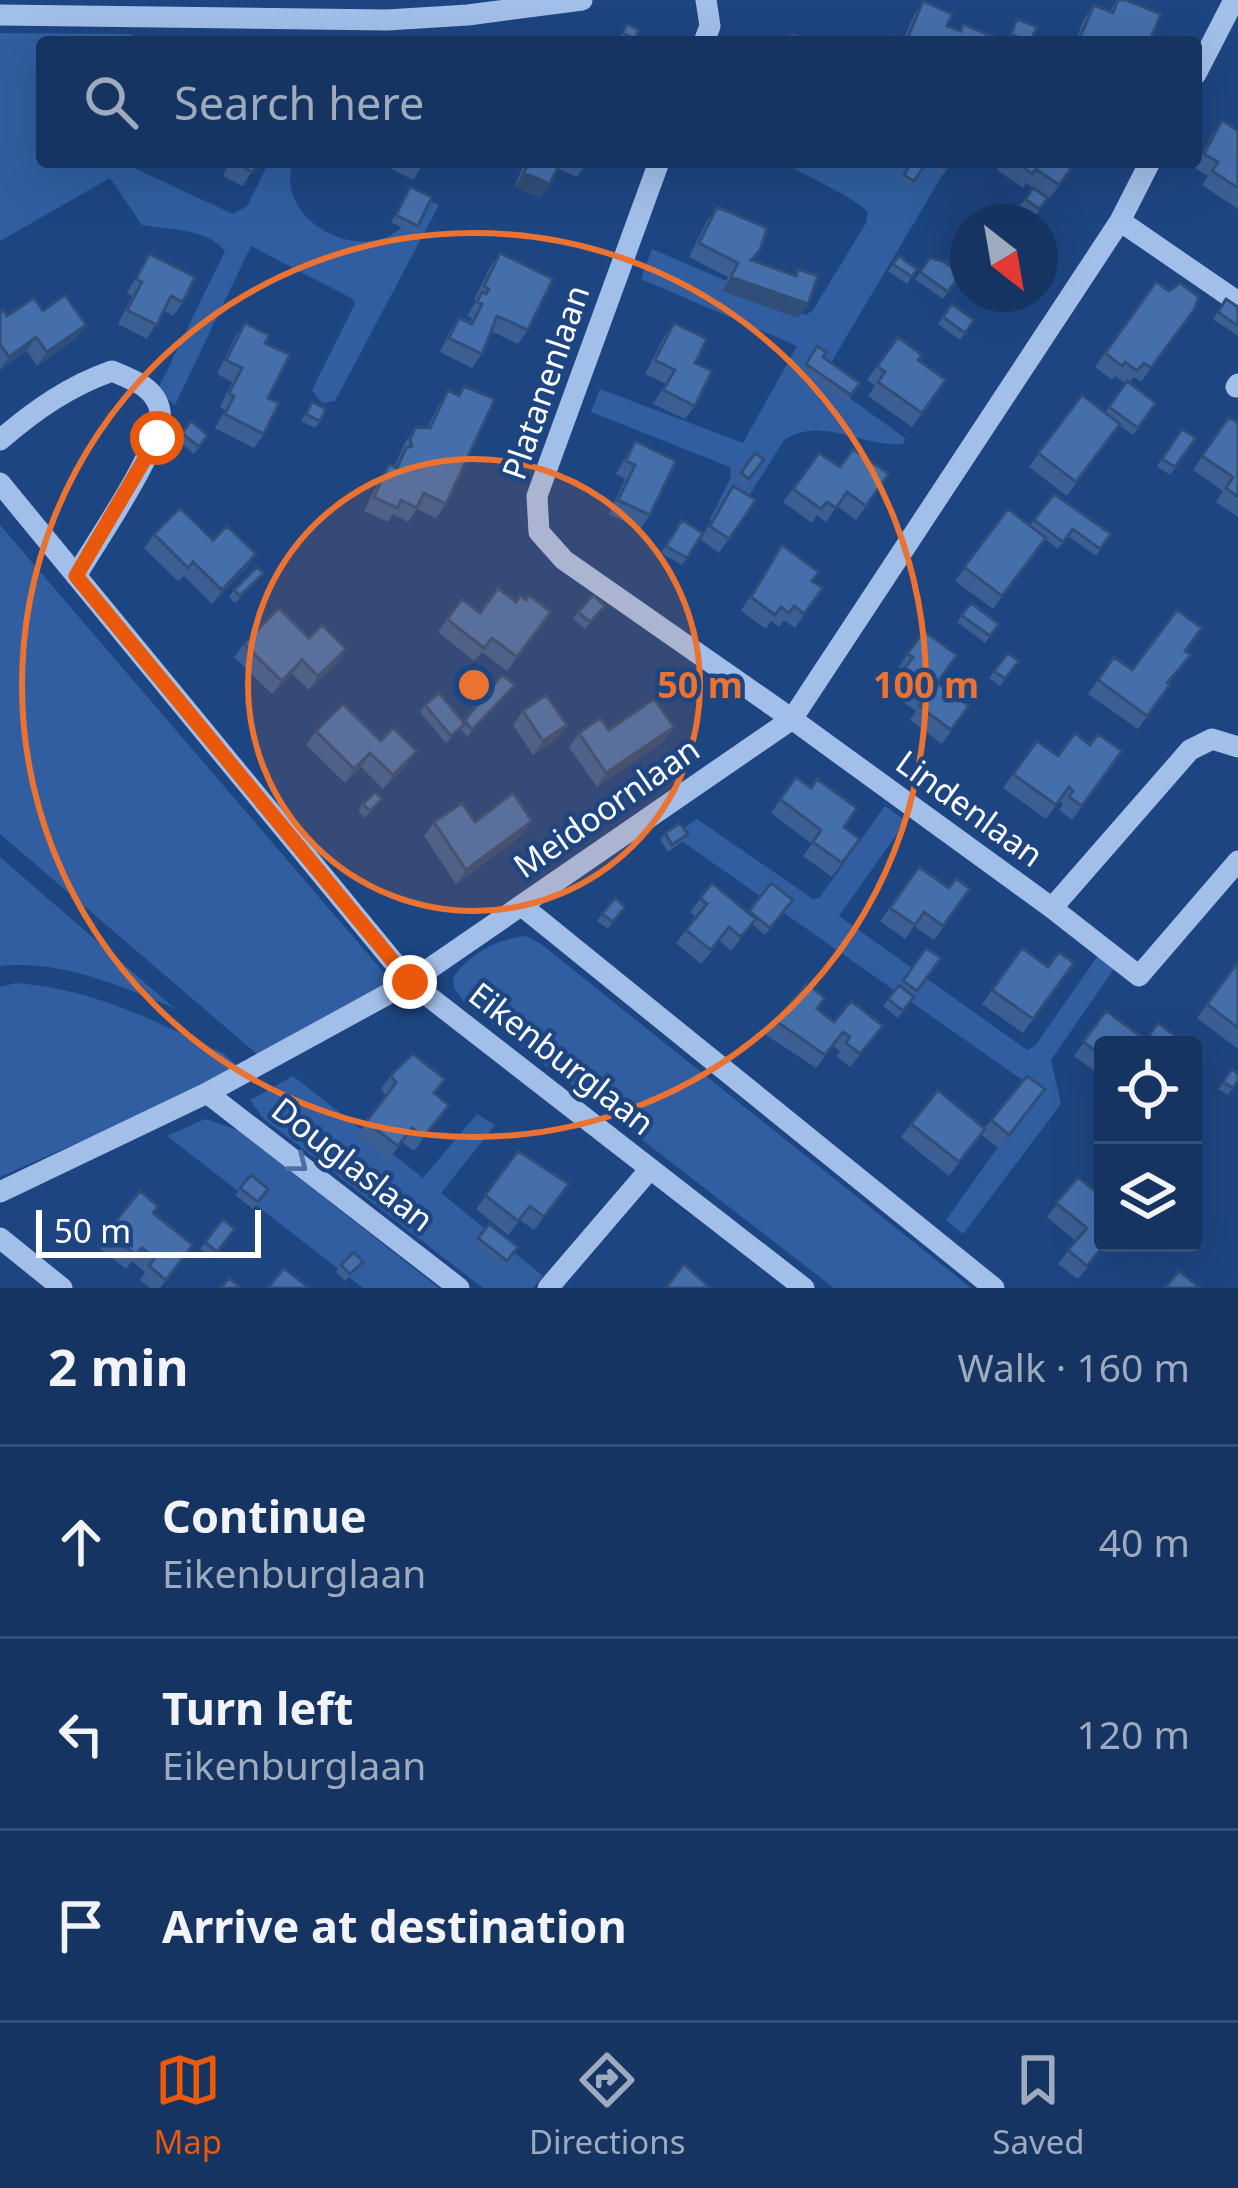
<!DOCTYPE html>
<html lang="en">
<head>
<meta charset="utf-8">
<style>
	body { margin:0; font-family:"Noto Sans",sans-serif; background:#1f3c67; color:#f1f3f6 }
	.controls { position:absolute; right:36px; bottom:36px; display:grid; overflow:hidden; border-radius:12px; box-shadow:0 12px 48px #0002 }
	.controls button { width:108px; height:108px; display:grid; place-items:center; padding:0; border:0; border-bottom:3px solid #354f76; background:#163461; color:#f1f3f6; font:60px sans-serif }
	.compass { position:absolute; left:950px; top:204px; width:108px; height:108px; border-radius:50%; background:#163461; box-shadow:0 12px 48px #0002; rotate:149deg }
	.scale { position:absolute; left:36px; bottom:30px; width:225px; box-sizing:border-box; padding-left:12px; border:6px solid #fff; border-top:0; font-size:33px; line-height:42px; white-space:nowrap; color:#fff; -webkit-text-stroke:9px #1d4581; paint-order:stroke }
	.stop { position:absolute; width:36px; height:36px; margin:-27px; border:9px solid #ea580c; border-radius:50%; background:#fff }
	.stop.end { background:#ea580c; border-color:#fff; box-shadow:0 3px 12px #0008 }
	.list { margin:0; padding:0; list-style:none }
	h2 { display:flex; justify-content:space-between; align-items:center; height:156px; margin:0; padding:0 48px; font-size:51px }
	h2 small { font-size:39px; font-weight:400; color:#9eaabd }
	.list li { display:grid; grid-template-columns:78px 1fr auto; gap:36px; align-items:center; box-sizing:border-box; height:192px; padding:0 48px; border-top:3px solid #354f76 }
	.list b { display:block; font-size:45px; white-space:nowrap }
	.list p { margin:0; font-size:39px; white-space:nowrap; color:#9eaabd }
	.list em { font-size:39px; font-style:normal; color:#9eaabd }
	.icon { flex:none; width:66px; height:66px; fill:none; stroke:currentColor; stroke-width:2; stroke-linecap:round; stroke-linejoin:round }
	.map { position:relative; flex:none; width:1238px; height:1288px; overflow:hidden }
	.search { position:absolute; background:#163461; box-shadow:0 12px 48px #0002; left:36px; right:36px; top:36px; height:132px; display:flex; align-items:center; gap:30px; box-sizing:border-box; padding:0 42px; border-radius:12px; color:#9eaabd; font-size:45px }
	.sheet { height:732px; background:#163461 }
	nav { display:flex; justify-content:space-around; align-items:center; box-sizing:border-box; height:168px; border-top:3px solid #354f76; background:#163461; font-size:33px; color:#9eaabd }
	nav a { display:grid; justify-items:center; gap:6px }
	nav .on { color:#ea580c }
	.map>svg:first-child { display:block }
	.green { fill:#305ea0 }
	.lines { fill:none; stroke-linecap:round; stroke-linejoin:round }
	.minor { stroke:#a2bfe9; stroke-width:21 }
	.wall { fill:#3b5f93 }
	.shaded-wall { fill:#304e78 }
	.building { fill:#456fab; stroke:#304e78; stroke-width:3 }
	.oneway { stroke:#4c70a5 }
	.route { stroke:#ea580c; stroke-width:15 }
	.ring { fill:none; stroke:#eb7230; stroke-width:6 }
	.labels { text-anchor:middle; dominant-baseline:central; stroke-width:9; stroke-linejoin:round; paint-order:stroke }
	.street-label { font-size:33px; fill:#fff; stroke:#1d4581 }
	.centre { fill:#eb7230; stroke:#1d4581; stroke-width:6 }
	.ring-label { font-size:36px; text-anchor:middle; font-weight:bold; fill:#eb7230; stroke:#1d4581; stroke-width:9; stroke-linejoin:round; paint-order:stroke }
</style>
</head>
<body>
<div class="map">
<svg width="1238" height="1288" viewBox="0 0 1238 1288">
	<rect width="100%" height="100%" fill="#1d4581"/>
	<!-- green -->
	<path class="green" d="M0,33L132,34L131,42H42V162H121L233,214L247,206L269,162H293C276,212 339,254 384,238C403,232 413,213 424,198L439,205L335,401L322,403L312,390L355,304L353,299L251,246L175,405L157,391L225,251C207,228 169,230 142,225L110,178L0,241Z
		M782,162H950L822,378L905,438L903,444C864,448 822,415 784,440L729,528L719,532L710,519L731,477L730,467L591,412L600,389L743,443L797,346L641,279L652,249L806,315L813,310L866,223L868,212C853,196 805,176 782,162Z
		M0,525L391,981L258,1055L0,834Z
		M885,806L906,821L839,916L1027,1050L1035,1046L1099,954L1116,966L1051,1060L1061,1104L963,1234L946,1220L1038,1091L673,835L697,819L813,899L819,898Z
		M0,857L174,1008C118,985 62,960 0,966Z
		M526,936L541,944L971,1288H834L465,1003L455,990L453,978C468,954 499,938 526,936Z
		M16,983C98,990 149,1019 223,1053L239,1067L181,1097L0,1177V987Z
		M293,1076L423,1178L477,1114L495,1125L441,1193L543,1276L533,1288H483L263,1118L250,1100Z
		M205,1119L238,1130L439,1288H363L167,1136Z"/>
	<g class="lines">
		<!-- minor -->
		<path class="minor" d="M0,15L387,20L468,15L582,0
			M704,42L710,26L706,0
			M1196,74L1234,0
			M659,162L537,496L539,532L564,560L792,719L1052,908L1190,750L1212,739L1238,747
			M1120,221L1238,302
			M1236,387L1238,384
			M0,440C35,410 69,386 112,371C131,379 156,387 160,411C165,443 95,543 76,576
			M0,483L410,982L804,1288
			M522,906L994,1288
			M1052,908L1139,976L1238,861
			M207,1093L459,1288
			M0,1192L207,1093L410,982L792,719L1120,221L1150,162
			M0,1238L62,1288
			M548,1288L650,1169"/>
	</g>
	<!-- wall -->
	<path class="wall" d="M1117,0L1149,42H1075L1084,19L1094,5L1110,11Z
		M923,1L947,26L959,30L963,24L992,42H889L893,36L903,40L914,15Z
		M627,24L639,30L633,42L618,40Z
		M1222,120L1238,131V209L1202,185L1208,176L1195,168L1212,134Z
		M224,162H257L243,186L223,176L229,164Z
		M388,162H425L413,180L386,166Z
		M525,162H588L577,177L557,168L550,184L541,198L514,187Z
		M912,162L924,166L909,188L899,182Z
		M931,162H953L942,176L928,166Z
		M1002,162H1062L1071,169L1049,199L1026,183L1023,188L997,170Z
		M410,187L418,226L413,233L391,222Z
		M1033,188L1048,198L1035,216L1020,206Z
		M717,207L753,260L794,275L798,269L808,304L798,318L722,291L728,277L689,257L707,221Z
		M500,253L528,330L518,344L491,331L482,354L472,368L440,352L450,331L459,318L470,323L472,318L467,316L476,301L474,300L490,267Z
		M149,254L183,302L173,316L164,311L147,339L118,324L132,296L127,293Z
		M899,256L917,269L907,284L888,271Z
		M930,258L960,273L968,263V284L959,277L943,299L915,279Z
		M1156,282L1194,310L1141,382L1134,377L1129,383L1156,403L1133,435L1119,425L1067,496L1029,467L1082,395L1105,413L1126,384L1115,376L1112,380L1095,367Z
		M1226,299L1238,307V336L1213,319Z
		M952,304L974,320L960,340L938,324Z
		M43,311L76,339L37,366L27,351L0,370V313L7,316Z
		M245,323L265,343L268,398L264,434L254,448L215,428L225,410L220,407L232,382L217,374L235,337Z
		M674,323L695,363V406L685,419L653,404L666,384L645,374L664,337Z
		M898,337L918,360L946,380L912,427L868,396L875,386L867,380Z
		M817,346L823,357L860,383L846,402L801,371Z
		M464,386L446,504L436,518L417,509L408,522L393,514L388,522L364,511L380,478L389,464L394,467L406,441L416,427L427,428L439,404L448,390L458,395Z
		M312,402L320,421L315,428L301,421Z
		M1229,417L1238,423V517L1216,502L1223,491L1193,470Z
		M1182,429L1196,438L1170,475L1157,466Z
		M182,433L208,435L194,454L177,440Z
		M635,441L650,515L640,529L609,514L625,479L616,474Z
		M755,453L764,459L744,486L736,480Z
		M819,453L840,467L889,474L856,520L837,506L826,522L817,515L812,523L783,502Z
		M733,486L756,500L719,553L700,539Z
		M1008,509L1030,526L1034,520L1111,534L1096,556L1068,536L1058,549L1045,539L993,609L955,581Z
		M682,520L703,533L682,565L661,553Z
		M154,534L213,540L256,554L247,568L212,604L184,576L178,581L144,548Z
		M782,545L812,581L823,588L795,628L784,620L779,627L771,621L766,629L741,611Z
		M264,573L235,603L229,597L234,590Z
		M462,599L480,613L516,602L551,612L507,671L482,652L474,661L438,632Z
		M971,603L999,624L985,643L957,622Z
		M605,606L585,629L573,619L578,612Z
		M924,631L937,683L969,706L942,744L910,720L916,711L888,692L903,671L898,668Z
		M244,644L346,649L337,663L309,690L292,674L272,694L234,657Z
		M1185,651L1181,669L1168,684L1170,685L1138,729L1088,694L1114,657L1132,670Z
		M1008,653L1019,661L1000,686L989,678Z
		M502,675L515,685L467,737L461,729L446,743L420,712L425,705L463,722Z
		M523,711L567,725L557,739L533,755L513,725Z
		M674,727L664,741L597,787L569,747L579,733Z
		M316,731L407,765L383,789L361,767L345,783L306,745Z
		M1037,741L1058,756L1090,745L1122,751L1072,820L1059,810L1063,804L1059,801L1046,819L1003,788Z
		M796,777L844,827L860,839L832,877L803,856L812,844L771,813Z
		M382,799L365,818L358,811L363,804Z
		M434,822L522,835L456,884L424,836Z
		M665,833L688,834L683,841L668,852L660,840Z
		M919,867L949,888L970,889L934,940L914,926L905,939L880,921Z
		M712,883L748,913L793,900L765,935L752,924L731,951L720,941L701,964L676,943L696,917L690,912Z
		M615,898L625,907L608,929L597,921Z
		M926,948L941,958L898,1018L883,1006Z
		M1022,948L1048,967L1074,963L1023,1033L982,1004Z
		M1238,962V1049L1197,1018Z
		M817,1009L834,1022L883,1026L850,1067L836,1056L840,1051L833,1046L816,1068L766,1035L776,1021Z
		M1106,1011L1146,1040L1103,1045V1077L1074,1056Z
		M1232,1069L1238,1081L1228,1095L1218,1089Z
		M391,1075L435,1093L449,1105L414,1151L402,1142L388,1160L356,1136L386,1096L381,1089Z
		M1045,1089L999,1149L981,1134L949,1176L901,1137L911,1124L984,1129L991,1120Z
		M518,1151L569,1184L534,1230L520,1220L508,1235L476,1209Z
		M251,1175L268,1189L253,1209L235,1195Z
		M1078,1177L1103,1243H1118L1111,1251L1105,1246L1078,1279L1058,1264L1076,1241L1047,1217Z
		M153,1213L193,1245L160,1288H150L140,1280L145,1272L132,1261L126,1269L97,1246L107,1232Z
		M223,1219L235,1229L212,1259L200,1249Z
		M489,1224L518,1247L502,1268L473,1245Z
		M363,1262L345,1281L336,1272L341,1265Z"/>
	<!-- shaded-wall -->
	<path class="shaded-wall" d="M1011,34L1030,42L1006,41Z
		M524,173L550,184L541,198L514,187Z
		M731,277L808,304L798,318L722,291Z
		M86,325L76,339L37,366L47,352Z
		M36,337L27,351L0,370L9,357Z
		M256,554L247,568L212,604L222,590Z
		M346,649L337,663L309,690L318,676Z
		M302,660L292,674L272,694L282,681Z
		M567,725L557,739L533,755L543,741Z
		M674,727L664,741L597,787L606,773Z
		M417,751L407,765L383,789L393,775Z
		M370,753L361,767L345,783L354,769Z
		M532,821L522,835L456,884L466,870Z"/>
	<!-- building -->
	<path class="building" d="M1118,0H1126L1161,14L1149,42H1078L1094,5L1113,13Z
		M923,1L952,14L947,26L961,31L963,24L994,37L992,42H891L893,36L906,42Z
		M1017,19L1037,27L1030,42L1011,34Z
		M627,24L639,30L635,39L623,33Z
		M793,34L810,42H789Z
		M1222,120L1238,131V188L1212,171L1218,162L1204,154Z
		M233,162H257L253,172Z
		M529,162H560L550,184L524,173Z
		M912,162H917L924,166L914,181L904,175Z
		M937,162H953L947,169Z
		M1016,162H1062L1071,169L1059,185L1036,169L1032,174Z
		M410,187L432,197L418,226L396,215Z
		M1033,188L1048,198L1039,209L1025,199Z
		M717,207L767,228L760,250L751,260L796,276L798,269L818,276L808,304L731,277L738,263L699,243Z
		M1005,210L1022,222H997Z
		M500,253L553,279L528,330L497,316L482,354L449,338L459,318L472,324L482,304L477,302L482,292L486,294L489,289L484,286Z
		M149,254L195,277L183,302L171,296L157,325L127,310L142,282L136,279Z
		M899,256L917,269L912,277L893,264Z
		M930,258L943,261L961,274L948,292L920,272Z
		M1156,282L1169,291L1180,283L1199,297L1194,310L1151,368L1144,363L1137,371L1125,362L1122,366L1105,353Z
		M65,295L86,325L47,352L36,337L9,357L0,344V313L3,310L7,316L34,298L43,311Z
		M1226,299L1238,307V326L1218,312Z
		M952,304L974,320L965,333L943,317Z
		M245,323L269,335L265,343L290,355L268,398L279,403L264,434L225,414L234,396L229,393L242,368L226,360Z
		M674,323L707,339L695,363L712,371L695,406L663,390L675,370L655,360Z
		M898,337L922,355L918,360L946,380L922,413L878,382L885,372L877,366Z
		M817,346L826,352L823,357L860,383L851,395L806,364Z
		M1127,381L1156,403L1138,428L1109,407Z
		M464,386L495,399L446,504L424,493L417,508L401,500L398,508L374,497L389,464L397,468L406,448L412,446L410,439L416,427L430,428L448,390L459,396Z
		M1082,395L1120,424L1076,482L1038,453Z
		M312,402L326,409L320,421L306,414Z
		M1229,417L1238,423V497L1226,488L1233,477L1202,456Z
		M191,421L208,435L199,447L182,433Z
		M1182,429L1196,438L1175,467L1162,459Z
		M635,441L676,461L650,515L618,500L635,465L626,461Z
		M853,449L889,474L866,506L847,492L836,508L827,502L821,509L793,489L819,453L840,467Z
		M755,453L764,459L749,479L741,473Z
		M733,486L756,500L729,539L710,526Z
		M1054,494L1111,534L1100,549L1073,529L1063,542L1034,520Z
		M180,508L213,540L227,526L256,554L222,590L193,562L188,568L154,534Z
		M1008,509L1046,538L1002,596L964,567Z
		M682,520L703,533L687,558L666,546Z
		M782,545L819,572L812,581L823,588L804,614L794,606L789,613L781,607L775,615L751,597Z
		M257,567L264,573L240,596L234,590Z
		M498,588L516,602L520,596L526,600L529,595L551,612L517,657L492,638L484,648L447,619L462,599L480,613Z
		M593,595L605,606L590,622L578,612Z
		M971,603L999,624L990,636L961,615Z
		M279,608L309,638L322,625L346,649L318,676L302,660L282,681L244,644Z
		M1177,610L1202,628L1185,651L1191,655L1167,683L1170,685L1147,716L1098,680L1114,657L1132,670Z
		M924,631L957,655L937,683L969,706L951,730L919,706L926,698L898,678L913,657L907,654Z
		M1008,653L1019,661L1005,679L994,671Z
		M502,675L515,685L472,730L465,720Z
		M439,693L465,724L451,736L425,705Z
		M546,695L567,725L543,741L523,711Z
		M654,699L674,727L606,773L579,733L600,718L609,730Z
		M343,704L381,741L393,728L417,751L393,775L370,753L354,769L316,731Z
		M1075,733L1090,745L1098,734L1122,751L1082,806L1069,797L1073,791L1069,787L1056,805L1013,774L1037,741L1058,756Z
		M796,777L811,788L817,779L857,808L844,827L860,839L842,863L813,842L821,830L780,799Z
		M375,792L382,799L370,811L363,804Z
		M513,793L532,821L466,870L434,822L462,803L475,822Z
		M680,823L688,834L672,845L665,833Z
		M919,867L949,888L956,878L970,889L943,926L924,912L915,925L890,908Z
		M712,883L756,919L741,937L729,927L711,950L686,930L707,904L700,898Z
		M771,883L793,900L770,928L749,911Z
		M615,898L625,907L613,922L602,914Z
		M926,948L941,958L917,991L903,981Z
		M1022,948L1048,967L1059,952L1074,963L1033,1019L992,990Z
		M1238,962V1028L1207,1004Z
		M807,983L825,998L817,1009L834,1022L851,1001L883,1026L860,1054L846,1043L850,1037L843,1032L825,1055L776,1021Z
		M899,985L914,997L903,1011L888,999Z
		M1106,1011L1146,1040L1158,1023L1185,1043L1184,1045H1103V1056L1083,1042Z
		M413,1054L445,1079L434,1093L449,1105L424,1137L412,1128L398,1146L366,1122L396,1083L391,1075Z
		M1232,1069L1238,1074V1081L1233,1088L1223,1082Z
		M1027,1076L1045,1089L1009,1135L991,1120Z
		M938,1090L985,1129L959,1162L911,1124Z
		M518,1151L569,1184L544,1217L530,1206L518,1221L485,1195Z
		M251,1175L268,1189L258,1202L240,1188Z
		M1078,1177L1094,1190L1100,1184L1103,1187V1243H1106L1087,1266L1068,1250L1087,1228L1056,1203Z
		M140,1191L158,1206L153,1213L193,1245L166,1280L149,1266L155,1258L142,1248L136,1255L107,1232Z
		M223,1219L235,1229L217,1252L205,1242Z
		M489,1224L518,1247L507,1261L478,1238Z
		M354,1252L363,1262L350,1274L341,1265Z
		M684,1264L710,1288H666Z
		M284,1268L309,1288H268Z
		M1179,1271L1200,1288H1165Z
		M229,1278L241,1288H221Z"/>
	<!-- one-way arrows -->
	<defs><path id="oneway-chevron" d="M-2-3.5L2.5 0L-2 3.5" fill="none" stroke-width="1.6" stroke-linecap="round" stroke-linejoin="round" transform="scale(3)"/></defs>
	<use class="oneway" href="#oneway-chevron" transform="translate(299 1164) rotate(38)"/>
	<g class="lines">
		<!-- route -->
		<path class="route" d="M157,438L76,576L410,982"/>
	</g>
	<!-- distance rings -->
	<circle cx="474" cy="685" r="226" fill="#eb7230" fill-opacity=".12"/>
	<g class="ring">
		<circle cx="474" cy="685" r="226"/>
		<circle cx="474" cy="685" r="452"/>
	</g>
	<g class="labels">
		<!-- street labels -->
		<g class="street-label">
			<text transform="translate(545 382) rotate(-71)">Platanenlaan</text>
			<text transform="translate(606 807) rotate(-35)">Meidoornlaan</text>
			<text transform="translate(970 808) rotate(36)">Lindenlaan</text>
			<text transform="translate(562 1058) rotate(38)">Eikenburglaan</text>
			<text transform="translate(353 1164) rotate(38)">Douglaslaan</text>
		</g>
	</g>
	<circle cx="474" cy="685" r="18" class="centre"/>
	<g class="ring-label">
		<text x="700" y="698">50 m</text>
		<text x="926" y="698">100 m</text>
	</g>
</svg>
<div class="controls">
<button><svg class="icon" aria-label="locate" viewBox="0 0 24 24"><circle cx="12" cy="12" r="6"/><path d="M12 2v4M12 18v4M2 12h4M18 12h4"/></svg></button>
<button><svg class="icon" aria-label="layers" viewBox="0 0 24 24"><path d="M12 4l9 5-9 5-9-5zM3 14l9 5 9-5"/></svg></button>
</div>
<svg class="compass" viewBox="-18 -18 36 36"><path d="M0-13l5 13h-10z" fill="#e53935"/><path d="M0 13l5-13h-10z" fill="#9eaabd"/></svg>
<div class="scale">50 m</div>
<div class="stop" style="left:157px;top:438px"></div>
<div class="stop end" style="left:410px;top:982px"></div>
<div class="search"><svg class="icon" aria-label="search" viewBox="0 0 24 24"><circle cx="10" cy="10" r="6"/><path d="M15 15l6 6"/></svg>Search here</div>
</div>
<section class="sheet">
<h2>2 min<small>Walk · 160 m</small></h2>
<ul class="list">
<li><svg class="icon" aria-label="ahead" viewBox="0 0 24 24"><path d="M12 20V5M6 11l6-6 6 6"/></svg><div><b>Continue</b><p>Eikenburglaan</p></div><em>40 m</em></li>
<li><svg class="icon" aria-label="left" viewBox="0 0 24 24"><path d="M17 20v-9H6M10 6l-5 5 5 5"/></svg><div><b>Turn left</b><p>Eikenburglaan</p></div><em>120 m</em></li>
<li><svg class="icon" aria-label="arrive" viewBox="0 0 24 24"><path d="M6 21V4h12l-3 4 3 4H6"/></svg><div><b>Arrive at destination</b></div></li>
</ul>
</section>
<nav>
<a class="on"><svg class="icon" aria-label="map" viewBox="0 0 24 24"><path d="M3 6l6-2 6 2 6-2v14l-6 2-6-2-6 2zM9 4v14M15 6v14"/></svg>Map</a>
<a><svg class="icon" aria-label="directions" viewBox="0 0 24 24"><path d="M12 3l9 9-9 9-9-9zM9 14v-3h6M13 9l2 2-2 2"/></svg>Directions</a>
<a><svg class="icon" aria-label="saved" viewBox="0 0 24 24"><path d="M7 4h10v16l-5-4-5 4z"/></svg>Saved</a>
</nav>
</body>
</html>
